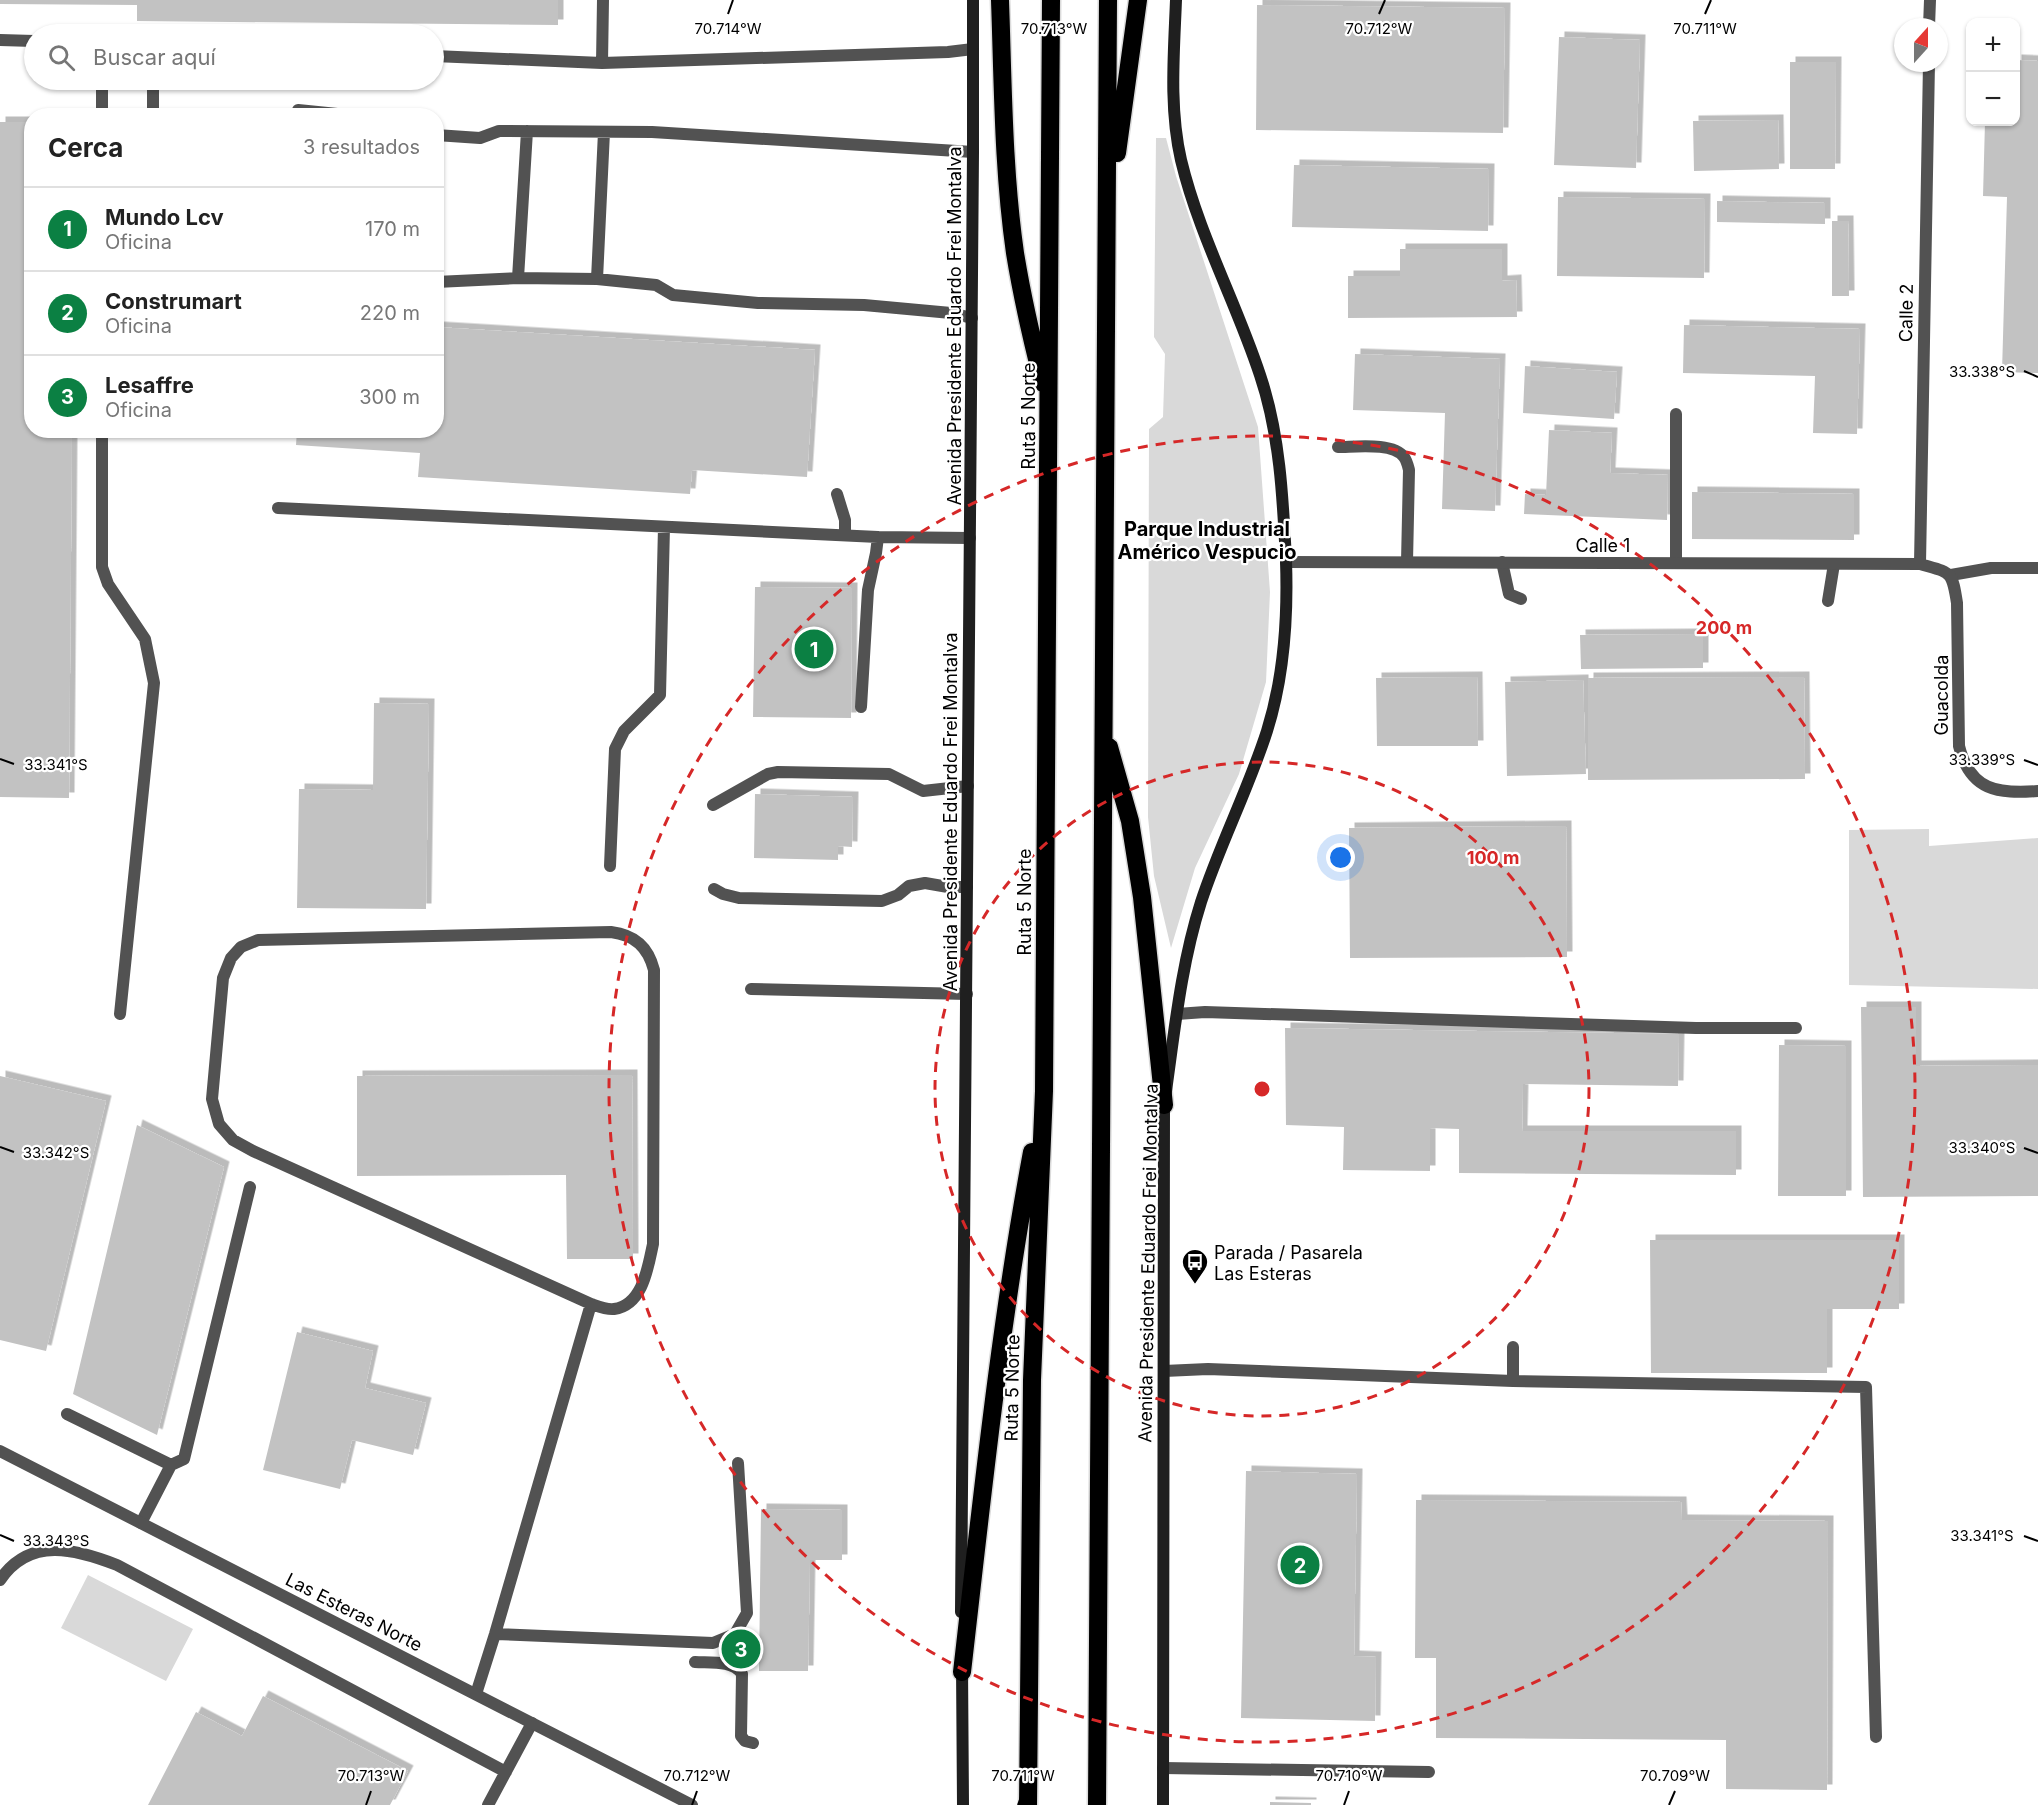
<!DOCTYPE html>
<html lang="es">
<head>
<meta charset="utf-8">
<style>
	body { margin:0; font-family:Inter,sans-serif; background:#f6f6f6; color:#222 }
	.controls { position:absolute; right:18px; top:18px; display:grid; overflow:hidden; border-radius:12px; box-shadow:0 2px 4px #0004 }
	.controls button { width:54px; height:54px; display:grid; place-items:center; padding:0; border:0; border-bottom:2px solid #e0e0e0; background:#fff; color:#222; font:30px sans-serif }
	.compass { position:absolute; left:1894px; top:18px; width:54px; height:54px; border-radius:50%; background:#fff; box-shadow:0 2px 4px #0004; rotate:21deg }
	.you { position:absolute; left:1341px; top:858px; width:21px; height:21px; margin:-15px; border:4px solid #fff; border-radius:50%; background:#1a73e8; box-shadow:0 0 0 9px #1a73e833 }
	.badge { display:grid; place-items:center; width:39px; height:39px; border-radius:50%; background:#0b8043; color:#fff; font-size:20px; font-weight:700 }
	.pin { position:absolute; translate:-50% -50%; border:3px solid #fff; box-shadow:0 2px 6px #0006 }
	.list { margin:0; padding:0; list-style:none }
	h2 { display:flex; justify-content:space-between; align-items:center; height:78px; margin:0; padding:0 24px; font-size:26px }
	h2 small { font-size:20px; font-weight:400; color:#767676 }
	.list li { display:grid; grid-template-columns:39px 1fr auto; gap:18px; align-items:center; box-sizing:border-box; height:84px; padding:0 24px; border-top:2px solid #e0e0e0 }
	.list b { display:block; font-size:22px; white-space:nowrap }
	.list p { margin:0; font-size:20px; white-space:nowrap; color:#767676 }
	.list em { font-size:20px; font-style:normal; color:#767676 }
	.icon { flex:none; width:33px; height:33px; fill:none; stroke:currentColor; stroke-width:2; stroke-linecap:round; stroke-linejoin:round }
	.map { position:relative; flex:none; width:2038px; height:1805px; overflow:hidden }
	.search { position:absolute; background:#fff; box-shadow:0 2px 4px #0004; left:24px; top:24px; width:420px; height:66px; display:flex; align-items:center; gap:15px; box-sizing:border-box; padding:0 21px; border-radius:33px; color:#767676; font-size:22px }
	.panel { position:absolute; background:#fff; box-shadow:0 2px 4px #0004; left:24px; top:108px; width:420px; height:330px; border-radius:24px }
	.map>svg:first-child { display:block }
	.green { fill:#d9d9d9 }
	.building { fill:#c2c2c2; filter:url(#shadow) }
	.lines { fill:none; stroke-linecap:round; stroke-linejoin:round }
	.motorway-casing { stroke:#dbdbdb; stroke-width:21 }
	.service { stroke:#525252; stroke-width:12 }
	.minor { stroke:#525252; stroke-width:12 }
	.secondary { stroke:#1f1f1f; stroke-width:12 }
	.motorway { stroke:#000; stroke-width:18 }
	.ticks { fill:none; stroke:#000; stroke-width:2 }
	.ring { fill:none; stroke:#d62828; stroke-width:3; stroke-dasharray:10 8 }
	.labels { text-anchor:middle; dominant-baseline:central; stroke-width:4.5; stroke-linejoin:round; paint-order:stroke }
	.street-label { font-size:18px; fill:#000; stroke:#fff }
	.poi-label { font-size:18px; fill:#000; stroke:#fff; text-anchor:start }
	.neighbourhood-label { font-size:20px; font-weight:bold; fill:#000; stroke:#fff }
	.ticks-label { font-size:15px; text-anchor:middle; fill:#000; stroke:#fff; stroke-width:4.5; stroke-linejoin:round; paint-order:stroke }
	.centre { fill:#d62828; stroke:#fff; stroke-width:3 }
	.ring-label { font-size:18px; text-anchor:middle; font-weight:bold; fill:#d62828; stroke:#fff; stroke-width:4.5; stroke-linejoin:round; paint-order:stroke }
</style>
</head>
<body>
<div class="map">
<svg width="2038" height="1805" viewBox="0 0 2038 1805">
	<defs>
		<filter id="shadow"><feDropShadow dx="5.5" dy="-5.5" stdDeviation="0" flood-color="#0004"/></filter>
	</defs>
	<rect width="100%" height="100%" fill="#fff"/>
	<!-- green -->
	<path class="green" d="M1156,138H1166L1176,176L1258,427L1270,592L1266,682L1239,774L1195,868L1171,948L1154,876L1148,817L1149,429L1163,417L1165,354L1154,337Z
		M1929,829V846L2038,838V989L1849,985V830Z
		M88,1575L193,1629L166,1681L61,1628Z"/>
	<!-- building -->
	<path class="building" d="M0,0H558V25L137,21V5L0,4Z
		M1257,5L1505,8L1503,133L1256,130Z
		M1559,37L1640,40L1636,168L1554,165Z
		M2016,60L2038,61V373L2002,372L2007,197L1983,196L1985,122H2016Z
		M1790,62H1836L1835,169H1790Z
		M1778,120L1779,169L1694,171L1693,121Z
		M0,122H32V430H72L69,798L0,797Z
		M1294,165L1489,169L1488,231L1292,227Z
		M1558,197L1705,199L1704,278L1557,276Z
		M1717,201L1825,203V224L1717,222Z
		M1832,221H1848L1849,296H1832Z
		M1400,249H1502V281L1516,280L1517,317L1348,318V276H1400Z
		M1684,325L1860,329L1857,434L1813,433L1815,376L1683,373Z
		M436,327L815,350L807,477L692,470L690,494L418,477L420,453L296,445L297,430H436Z
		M1355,354L1500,359L1495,511L1442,509L1445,413L1353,410Z
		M1525,366L1617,372L1614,419L1523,413Z
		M1549,430L1612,433L1610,473L1668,475L1667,520L1524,514L1525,494L1546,495Z
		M1692,492L1854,494V540L1692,539Z
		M755,587L852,588L851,718L753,717Z
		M1703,634V668L1581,669L1580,635Z
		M1477,677L1478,746H1377L1376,678Z
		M1804,677L1805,779L1588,780V678Z
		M1583,680L1586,774L1507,776L1505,682Z
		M374,703L429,704L426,909L297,908L299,789L373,790Z
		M755,794L853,797L852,847L838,846V860L754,858Z
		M1566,826L1567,957L1350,958L1349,828Z
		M1861,1007H1916V1066L2038,1065V1196L1863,1197Z
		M1285,1028L1679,1034L1678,1086L1523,1084L1522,1131H1736V1175L1459,1173V1129L1430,1128V1171L1343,1170L1344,1127L1286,1125Z
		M1779,1045L1846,1046V1196H1778Z
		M632,1075L633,1259H567L566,1175L357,1176V1076Z
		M0,1076L106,1101L46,1351L0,1340Z
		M137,1125L224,1167L157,1435L73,1394Z
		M1650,1240H1899V1309H1827V1373H1651Z
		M297,1332L373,1351L365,1388L426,1403L413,1455L352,1440L340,1489L263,1470Z
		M1246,1471L1357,1474L1354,1656L1376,1657L1375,1721L1241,1718Z
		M1416,1500L1681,1502L1682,1520L1828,1521L1827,1790L1726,1789V1740L1436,1738V1658H1415Z
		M761,1509L842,1510V1560H810L808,1671H759Z
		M263,1696L408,1771L390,1805H148L196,1712L242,1736Z
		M1270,1802L1311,1803V1805H1270Z"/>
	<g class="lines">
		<!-- motorway casing -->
		<g class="motorway-casing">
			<path id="motorway" d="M1000,0C1003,84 1003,169 1015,253C1022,296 1032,340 1043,383
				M1117,153L1138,0
				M1109,747L1130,821L1142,897L1164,1105
				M962,1672C982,1498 1000,1324 1032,1152
				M1028,1805L1032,1380L1044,1091L1051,0
				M1097,1805L1108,0"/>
		</g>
		<!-- service -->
		<path class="service" d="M0,40L34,41
			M434,56L602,63L948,52L973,49
			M602,63L603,0
			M102,116V80
			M153,116V80
			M298,116V110L357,116
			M436,135L480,138L499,131L652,132L973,152
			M518,278L527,131
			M597,279L604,132
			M436,282L518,278L597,279L656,285L673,295L758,303L864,305L951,313L972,318
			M1676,414V563
			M102,430V567L108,584L145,639L154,683L120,1014
			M1338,447C1355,447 1393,442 1404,457C1407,461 1408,466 1409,470L1407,562
			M837,494L845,520V535
			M278,508L878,537L970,538
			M1502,562L1509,594L1521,599
			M1951,575L1991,568H2038
			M1828,601L1834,564
			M861,707L868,590L876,553L878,537
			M713,805L768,774L778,772L889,774L923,791L968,786
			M610,866L615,749L624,731L660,695L664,527
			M714,889L723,894L739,898L882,901L898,895L909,886L925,883L948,887H967
			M611,932C635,935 648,947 654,970L653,1244C648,1267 643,1305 614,1309C607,1310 597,1306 591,1304L253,1151L233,1140L219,1124L212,1099L223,978L231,958L241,947L258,940Z
			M751,989L967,994
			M1177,1014L1205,1012L1696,1028H1796
			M1513,1347V1381
			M1164,1371L1208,1369L1513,1381L1866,1387L1876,1737
			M67,1414L171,1465
			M141,1523L171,1465L184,1459L250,1187
			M0,1580C30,1536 76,1549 117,1565L506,1772
			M495,1634L713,1643L735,1634L747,1613L738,1463
			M695,1662C710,1663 733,1660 742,1674L741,1736L745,1741L753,1743
			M476,1694L495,1634L591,1304
			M1163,1768L1429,1772
			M488,1805L532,1723"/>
		<!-- minor -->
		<path class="minor" d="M1929,27L1930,0
			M1286,562L1920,564C1951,573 1952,570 1957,603L1959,746C1970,791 1998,794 2038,791
			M1920,564L1929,63
			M0,1451L692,1805"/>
		<!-- secondary -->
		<path class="secondary" d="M961,1612L973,152V0
			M962,1665L963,1805
			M1163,1805L1164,1105C1174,1037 1180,968 1201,902C1220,844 1248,790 1267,731C1284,677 1288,618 1286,561C1283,499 1280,434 1260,375C1236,302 1199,235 1181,160C1169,108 1174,53 1176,0"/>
		<!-- motorway -->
		<use href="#motorway" class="motorway"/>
	</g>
	<!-- ticks -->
	<path class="ticks" d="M728,14L733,0M1054,14L1059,0M1379,14L1385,0M1705,14L1711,0M2024,371L2038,377M0,759L14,764M2024,760L2038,765M0,1147L14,1152M2024,1148L2038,1153M0,1535L14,1541M2024,1536L2038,1541M366,1805L371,1791M692,1805L697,1791M1018,1805L1023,1791M1344,1805L1349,1791M1669,1805L1675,1791"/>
	<!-- distance rings -->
	<g class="ring">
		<circle cx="1262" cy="1089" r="327"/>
		<circle cx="1262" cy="1089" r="653"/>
	</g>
	<!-- icons -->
	<defs>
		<g id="bus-pin" transform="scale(1.35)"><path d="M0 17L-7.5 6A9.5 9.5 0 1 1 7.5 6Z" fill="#000" stroke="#fff"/><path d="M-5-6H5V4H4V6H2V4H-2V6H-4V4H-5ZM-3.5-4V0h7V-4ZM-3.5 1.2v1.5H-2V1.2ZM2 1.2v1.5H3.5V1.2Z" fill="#fff"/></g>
	</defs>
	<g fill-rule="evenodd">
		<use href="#bus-pin" x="1195" y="1262"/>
	</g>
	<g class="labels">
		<!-- street labels -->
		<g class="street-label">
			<text transform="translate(1906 313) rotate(-89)">Calle 2</text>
			<text transform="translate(954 326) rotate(-90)">Avenida Presidente Eduardo Frei Montalva</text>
			<text transform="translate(1028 416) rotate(-90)">Ruta 5 Norte</text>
			<text x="1603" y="545">Calle 1</text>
			<text transform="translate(1941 695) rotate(-90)">Guacolda</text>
			<text transform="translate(950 812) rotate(-90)">Avenida Presidente Eduardo Frei Montalva</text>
			<text transform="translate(1024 902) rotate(-90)">Ruta 5 Norte</text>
			<text transform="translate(1148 1263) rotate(-89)">Avenida Presidente Eduardo Frei Montalva</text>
			<text transform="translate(1012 1388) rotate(-89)">Ruta 5 Norte</text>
			<text transform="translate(354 1612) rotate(27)">Las Esteras Norte</text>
		</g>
		<!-- poi labels -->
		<g class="poi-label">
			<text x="1214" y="1252">Parada / Pasarela<tspan x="1214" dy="21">Las Esteras</tspan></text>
		</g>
		<!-- neighbourhood labels -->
		<g class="neighbourhood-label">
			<text x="1207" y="529">Parque Industrial<tspan x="1207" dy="23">Américo Vespucio</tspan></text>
		</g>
	</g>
	<g class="ticks-label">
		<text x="728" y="34">70.714°W</text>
		<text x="1379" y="34">70.712°W</text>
		<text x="1054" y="34">70.713°W</text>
		<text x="1705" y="34">70.711°W</text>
		<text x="1982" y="377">33.338°S</text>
		<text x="1982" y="765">33.339°S</text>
		<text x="56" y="770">33.341°S</text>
		<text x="1982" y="1153">33.340°S</text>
		<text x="56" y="1158">33.342°S</text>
		<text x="1982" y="1541">33.341°S</text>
		<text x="56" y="1546">33.343°S</text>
		<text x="371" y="1781">70.713°W</text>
		<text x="697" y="1781">70.712°W</text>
		<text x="1023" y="1781">70.711°W</text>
		<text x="1349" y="1781">70.710°W</text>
		<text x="1675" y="1781">70.709°W</text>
	</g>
	<circle cx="1262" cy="1089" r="9" class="centre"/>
	<g class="ring-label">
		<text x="1724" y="634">200 m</text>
		<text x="1493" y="864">100 m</text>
	</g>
</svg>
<div class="controls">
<button>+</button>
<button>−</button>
</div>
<svg class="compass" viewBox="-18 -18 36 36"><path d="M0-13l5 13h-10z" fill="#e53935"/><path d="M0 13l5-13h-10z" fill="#767676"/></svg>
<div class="you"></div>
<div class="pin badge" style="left:814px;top:649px">1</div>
<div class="pin badge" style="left:1300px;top:1565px">2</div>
<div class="pin badge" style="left:741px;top:1649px">3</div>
<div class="search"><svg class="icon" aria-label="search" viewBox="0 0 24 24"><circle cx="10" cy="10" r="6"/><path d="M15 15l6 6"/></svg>Buscar aquí</div>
<section class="panel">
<h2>Cerca<small>3 resultados</small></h2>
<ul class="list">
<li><span class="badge">1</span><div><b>Mundo Lcv</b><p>Oficina</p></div><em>170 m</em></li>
<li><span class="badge">2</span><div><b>Construmart</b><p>Oficina</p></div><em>220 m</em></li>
<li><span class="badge">3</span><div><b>Lesaffre</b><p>Oficina</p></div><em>300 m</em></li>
</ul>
</section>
</div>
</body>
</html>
